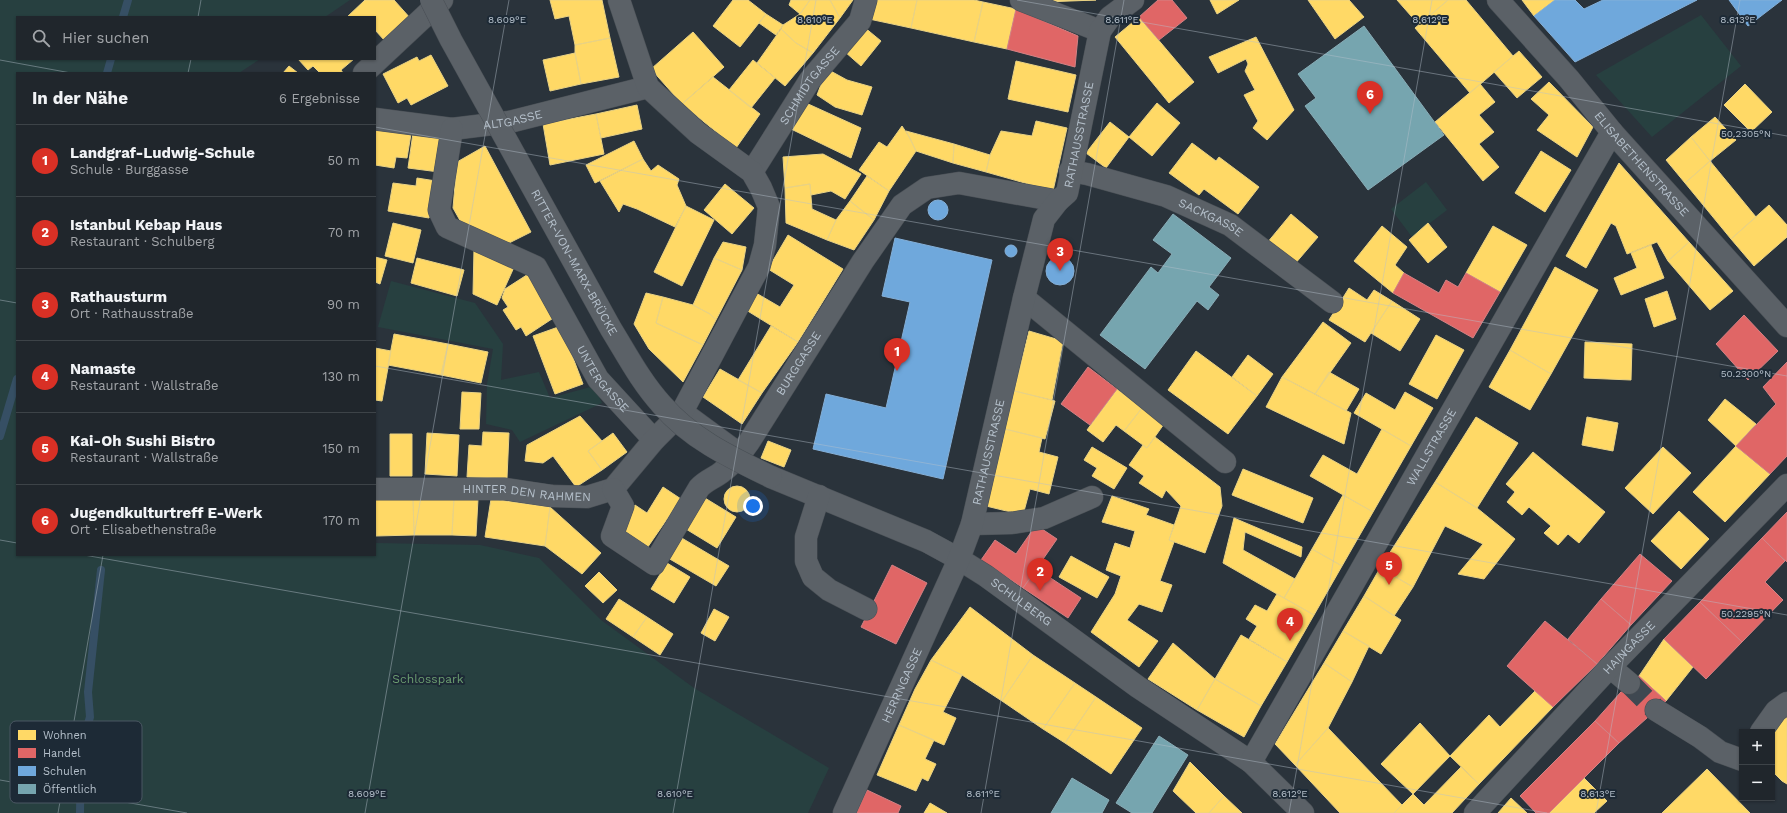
<!DOCTYPE html>
<html lang="de">
<head>
<meta charset="utf-8">
<style>
	body { margin:0; font-family:"Work Sans",sans-serif; background:#282e34; color:#f1f3f6 }
	.controls { position:absolute; right:12px; bottom:12px; display:grid; overflow:hidden; border-radius:0px; box-shadow:0 1px 3px #0004 }
	.controls button { width:36px; height:36px; display:grid; place-items:center; padding:0; border:0; border-bottom:1px solid #3d4348; background:#20262c; color:#f1f3f6; font:20px sans-serif }
	.you { position:absolute; left:753px; top:506px; width:14px; height:14px; margin:-10px; border:3px solid #fff; border-radius:50%; background:#1a73e8; box-shadow:0 0 0 6px #1a73e833 }
	.badge { display:grid; place-items:center; width:26px; height:26px; border-radius:50%; background:#d93025; color:#fff; font-size:13px; font-weight:700 }
	.pin { position:absolute; translate:-50% -33px; filter:drop-shadow(0 1px 2px #0008) }
	.pin::after { content:''; position:absolute; top:21px; width:14px; height:12px; background:inherit; clip-path:polygon(0 0,100% 0,50% 100%) }
	.list { margin:0; padding:0; list-style:none }
	h2 { display:flex; justify-content:space-between; align-items:center; height:52px; margin:0; padding:0 16px; font-size:17px }
	h2 small { font-size:13px; font-weight:400; color:#a2a5a9 }
	.list li { display:grid; grid-template-columns:26px 1fr auto; gap:12px; align-items:center; box-sizing:border-box; height:72px; padding:0 16px; border-top:1px solid #3d4348 }
	.list b { display:block; font-size:15px; white-space:nowrap }
	.list p { margin:0; font-size:13px; white-space:nowrap; color:#a2a5a9 }
	.list em { font-size:13px; font-style:normal; color:#a2a5a9 }
	.icon { flex:none; width:22px; height:22px; fill:none; stroke:currentColor; stroke-width:2; stroke-linecap:round; stroke-linejoin:round }
	.map { position:relative; flex:none; width:1787px; height:813px; overflow:hidden }
	.search { position:absolute; background:#20262c; box-shadow:0 1px 3px #0004; left:16px; top:16px; width:360px; height:44px; display:flex; align-items:center; gap:10px; box-sizing:border-box; padding:0 14px; border-radius:0px; color:#a2a5a9; font-size:15px }
	.panel { position:absolute; background:#20262c; box-shadow:0 1px 3px #0004; left:16px; top:72px; width:360px; height:484px; border-radius:0px }
	.map>svg:first-child { display:block }
	.green { fill:#274040 }
	.homes { fill:#ffd966; stroke:#e9d284 }
	.shops { fill:#e06666; stroke:#d38184 }
	.schools { fill:#6fa8dc; stroke:#84afd7 }
	.public { fill:#76a5af; stroke:#89adb7 }
	.lines { fill:none; stroke-linecap:round; stroke-linejoin:round }
	.stream { stroke:#364f64; stroke-width:8 }
	.minor-tunnel { stroke:#3f4851; stroke-width:22; stroke-dasharray:22 11; stroke-linecap:butt }
	.minor-casing { stroke:#494f55; stroke-width:23 }
	.minor { stroke:#5b6167; stroke-width:22 }
	.minor-bridge-casing { stroke:#494f55; stroke-width:23; stroke-linecap:butt }
	.minor-bridge { stroke:#5b6167; stroke-width:22 }
	.ticks { fill:none; stroke:#b5c0cb; stroke-width:1; stroke-opacity:0.45 }
	.labels { text-anchor:middle; dominant-baseline:central; stroke-width:4; stroke-linejoin:round; paint-order:stroke }
	.street-label { font-size:12px; fill:#b5c0cb; stroke:#1d2a36 }
	.park-label { font-size:12px; fill:#6b9d70; stroke:#1d2a36 }
	.key { fill:#1d2a36; stroke:#4b5763; stroke-width:1 }
	.key-label { font-size:11px; fill:#b5c0cb }
	.ticks-label { font-size:10px; text-anchor:middle; fill:#b5c0cb; stroke:#1d2a36; stroke-width:4; stroke-linejoin:round; paint-order:stroke }
</style>
</head>
<body>
<div class="map">
<svg width="1787" height="813" viewBox="0 0 1787 813">
	<rect width="100%" height="100%" fill="#2a333b"/>
	<!-- green -->
	<path class="green" d="M0,0H350L325,17H17V59H260L239,73H17V555H375V543L480,545L539,558L601,620L694,688L829,768L808,813H0Z
		M1701,15L1741,66L1652,137L1596,75Z
		M1426,182L1447,210L1412,237L1391,209Z
		M391,281L475,303L503,344L501,380L539,372L550,398L594,386L602,403L520,442L512,430L486,424L487,384L493,349L378,327Z"/>
	<!-- homes -->
	<path class="homes" d="M365,0H394L411,19L385,41L375,30V17H347Z
		M550,0H602L610,38L575,45L569,16L555,19Z
		M733,0H748L766,14L740,47L713,26Z
		M791,0H810L800,14L789,5Z
		M810,0H830L840,18L813,53L796,43L781,29L783,25L800,14Z
		M830,0H853L840,18Z
		M873,0H917L911,28L869,19Z
		M917,0H974L983,2L974,42L911,28Z
		M1044,0H1096L1044,2Z
		M1210,0H1239L1217,14Z
		M1308,0H1349L1364,17L1335,39Z
		M1397,0H1448L1419,25Z
		M1448,0H1466L1513,56L1470,93L1415,28Z
		M1522,0H1555L1534,16Z
		M983,2L1016,9L1007,49L974,42Z
		M766,14L783,25L776,35L759,23Z
		M1139,17L1194,82L1169,103L1115,37Z
		M864,27L881,41L861,66L844,51Z
		M781,29L796,43L813,53L785,86L757,63Z
		M693,32L724,67L682,104L651,69Z
		M1256,37L1294,110L1267,140L1253,128L1258,121L1244,95L1255,90L1245,71L1248,64L1246,59L1218,73L1209,57Z
		M610,38L619,77L581,84L575,53V45Z
		M1519,51L1542,77L1517,98L1494,72Z
		M575,53L581,84L550,91L543,60Z
		M431,55L448,86L411,105L407,98L398,103L383,74L417,57L419,61Z
		M298,59H354L341,70L343,73H320L313,66L308,70Z
		M753,60L775,78L751,108L729,90Z
		M1016,61L1076,75L1068,112L1008,99Z
		M289,66L298,73H283Z
		M827,69L847,80L872,87L862,115L835,107L817,95Z
		M713,77L760,114L736,148L682,104Z
		M1549,82L1593,127L1577,157L1537,130L1549,115L1531,99Z
		M1480,84L1495,102L1479,115L1494,132L1479,144L1499,167L1483,181L1435,122Z
		M1745,84L1772,112L1751,132L1724,105Z
		M806,103L861,128L851,158L791,129Z
		M1157,103L1180,123L1152,156L1129,137Z
		M637,105L642,129L601,138L596,114Z
		M596,114L604,154L550,165L543,124Z
		M1715,117L1736,140L1710,161L1691,137Z
		M1036,121L1067,128L1053,191L986,172L990,155L1001,131L1032,136Z
		M1110,122L1129,137L1106,168L1086,153Z
		M902,126L910,138L916,151L889,191L859,170L879,142L887,147Z
		M375,128L411,134L407,158L396,157L394,168L375,165Z
		M906,131L954,144L953,163L916,151Z
		M413,133L444,138L439,172L408,168Z
		M1691,137L1710,161L1685,183L1666,160Z
		M634,141L643,159L595,183L586,165Z
		M1192,143L1216,161L1219,157L1259,187L1238,214L1204,189L1199,195L1169,173Z
		M954,144L990,155L986,172L953,163Z
		M485,146L531,232L503,246L462,224L453,208L457,162Z
		M1541,151L1571,170L1545,212L1515,193Z
		M823,154L861,174L845,199L831,191L811,195L810,184L785,188L783,157Z
		M643,159L651,171L658,165L679,179L677,185L686,206L675,227L637,209L623,204L619,212L600,181Z
		M1710,161L1756,217L1731,239L1685,183Z
		M1619,163L1689,242L1668,261L1657,242L1627,254L1616,226L1611,223L1586,268L1566,256Z
		M867,176L889,191L874,220L850,201Z
		M417,178L436,181L429,218L388,211L393,183L416,186Z
		M725,184L754,208L732,234L704,210Z
		M810,184L812,209L836,220L827,240L786,223L785,188Z
		M850,201L874,220L854,250L827,240L836,220Z
		M1769,205L1787,225V237L1754,266L1731,239Z
		M686,206L714,220L682,286L654,272Z
		M1291,214L1318,237L1294,265L1267,243Z
		M393,223L421,230L413,263L385,256Z
		M1428,223L1447,247L1428,263L1409,240Z
		M1382,226L1407,247L1395,265L1404,273L1393,293L1354,261Z
		M1493,226L1527,245L1500,292L1466,273Z
		M788,235L843,269L798,342L746,310L756,293L780,307L794,285L768,269Z
		M723,242L746,247L742,270L714,258Z
		M1689,242L1733,291L1710,310L1668,261Z
		M1651,245L1664,278L1621,295L1614,278L1637,268L1631,253Z
		M474,249L515,265L497,305L473,294Z
		M375,257L387,260L380,284L375,282Z
		M417,258L464,270L457,296L411,283Z
		M714,258L742,270L716,320L710,314L693,305Z
		M1555,267L1598,290L1551,374L1510,350Z
		M533,271L561,313L526,336L521,327L516,330L503,310L508,307L502,298L505,289Z
		M1349,288L1367,300L1374,290L1392,301L1365,342L1329,320Z
		M1667,291L1676,319L1654,327L1645,299Z
		M646,293L663,297L656,323L703,345L683,382L649,349L634,324Z
		M663,297L693,305L710,314L716,320L703,345L656,323Z
		M1392,301L1420,319L1400,351L1371,333Z
		M1323,322L1351,343L1315,394L1282,377Z
		M561,326L583,384L555,394L533,336Z
		M771,326L798,342L762,393L738,380Z
		M1029,331L1063,341L1052,400L1014,391Z
		M394,334L448,344L441,375L388,365Z
		M1436,335L1464,350L1437,399L1409,384Z
		M1585,342L1632,344L1631,380L1584,378Z
		M448,344L488,352L481,383L441,375Z
		M375,348L391,351L382,401L375,400Z
		M1510,350L1551,374L1530,410L1489,387Z
		M1196,351L1257,396L1228,434L1168,390Z
		M1248,355L1273,374L1257,396L1232,377Z
		M720,369L762,393L742,424L703,397Z
		M1329,372L1359,389L1346,411L1315,394Z
		M1282,377L1351,413L1344,444L1266,407Z
		M1117,389L1142,408L1124,431L1116,425L1103,442L1087,430Z
		M1011,390L1055,401L1045,439L1005,429Z
		M462,392L481,393L479,429H460Z
		M1405,392L1433,408L1411,446L1354,413L1366,393L1395,410Z
		M1725,399L1756,424L1736,446L1708,420Z
		M1142,408L1164,424L1147,448L1124,431Z
		M580,416L602,441L588,451L602,470L576,487L553,456L543,463L525,461L527,445Z
		M1476,417L1518,443L1477,508L1435,482Z
		M1587,417L1618,423L1613,451L1582,445Z
		M1005,429L1042,438L1039,452L1058,457L1049,494L1030,489L1023,515L986,506Z
		M1382,429L1411,446L1373,512L1310,476L1323,455L1357,474Z
		M483,432L509,433L507,478L467,477L469,445L482,446Z
		M427,433L459,435L457,476L425,474Z
		M613,433L627,452L602,470L588,451Z
		M390,434H412V476H390Z
		M1155,437L1220,487L1222,506L1205,553L1169,540L1181,506L1166,490L1162,498L1139,483L1144,476L1129,465L1143,445L1147,448Z
		M768,441L791,450L784,467L761,458Z
		M1736,446L1770,474L1725,522L1693,492Z
		M1092,447L1127,468L1114,489L1092,476L1097,468L1084,460Z
		M1663,447L1691,473L1653,514L1625,488Z
		M1533,452L1605,512L1579,543L1568,534L1558,545L1544,533L1551,526L1529,507L1522,515L1507,502L1515,492L1506,484Z
		M1243,469L1313,498L1303,523L1232,495Z
		M1435,482L1477,508L1515,539L1484,579L1458,574L1483,544L1445,526L1413,587L1380,568Z
		M724 499a13 13 0 1 1 26 0a13 13 0 1 1-26 0Z
		M663,487L681,499L645,551L617,532L635,505L647,513Z
		M700,495L736,517L717,548L681,526Z
		M1343,495L1373,512L1342,566L1312,549Z
		M413,496L414,535L376,536L375,498Z
		M413,496L454,498L452,535H414Z
		M1112,496L1149,509L1146,515L1174,525L1169,540L1174,542L1160,581L1172,585L1162,612L1139,604L1127,620L1158,641L1139,667L1091,632L1115,594L1121,576L1106,570L1115,543L1130,548L1135,531L1102,522Z
		M454,498L478,499L476,536L452,535Z
		M491,499L550,507L545,546L485,537Z
		M550,507L601,553L582,574L545,546Z
		M1679,511L1709,539L1681,569L1651,541Z
		M1234,518L1302,547L1301,557L1245,532L1243,550L1295,579L1284,598L1223,563Z
		M680,537L729,566L716,586L668,558Z
		M1312,549L1342,566L1314,615L1284,598Z
		M1071,556L1109,577L1097,598L1059,577Z
		M667,563L690,577L674,603L651,589Z
		M1380,568L1413,587L1394,616L1364,596Z
		M599,572L617,590L603,603L585,586Z
		M1277,594L1314,615L1287,662L1249,639L1257,626L1246,619L1255,605L1267,611Z
		M1364,596L1401,620L1381,654L1343,631Z
		M619,599L647,617L633,637L606,619Z
		M970,607L1033,655L1002,701L962,675L931,660Z
		M714,609L729,617L715,641L701,633Z
		M647,617L673,634L660,655L633,637Z
		M1343,631L1369,646L1352,682L1324,663Z
		M1241,635L1287,662L1261,706L1215,679Z
		M1664,639L1693,667L1666,701L1639,676Z
		M1173,643L1215,679L1197,710L1148,679Z
		M1033,655L1075,683L1043,729L1002,701Z
		M931,660L962,675L943,712L956,718L944,745L899,725L915,689Z
		M1324,663L1352,682L1328,728L1295,765L1275,744Z
		M1215,679L1261,706L1244,737L1197,710Z
		M1075,683L1096,697L1065,743L1043,729Z
		M1536,690L1553,707L1479,784L1450,756L1489,715L1500,727Z
		M1096,697L1142,728L1111,774L1065,743Z
		M1787,711V784L1782,781L1772,771V732Z
		M1420,723L1450,756L1413,794L1381,764Z
		M899,725L934,740L925,759L936,764L928,781L922,778L916,791L877,775Z
		M1328,728L1402,805L1394,813H1340L1295,765Z
		M1190,762L1224,796L1209,813H1196L1173,791Z
		M1461,767L1479,784L1452,813H1394L1413,794L1424,805Z
		M1707,769L1750,813H1662Z
		M1584,778L1607,801L1594,813H1549Z
		M1224,796L1242,813H1209Z
		M1511,798L1527,813H1498Z
		M930,803L947,813H924Z"/>
	<!-- shops -->
	<path class="shops" d="M1158,0H1172L1187,18L1159,40L1139,17Z
		M1016,9L1078,36L1075,67L1007,49Z
		M1404,273L1439,293L1446,280L1458,287L1466,273L1500,292L1473,338L1393,293Z
		M1744,315L1778,351L1748,380L1716,344Z
		M1787,362V456L1770,474L1736,446L1776,404L1763,387Z
		M1088,367L1117,389L1090,425L1061,404Z
		M1787,512V562L1762,538Z
		M1036,525L1057,539L1023,588L981,560L995,540L1016,554Z
		M1762,538L1785,561L1765,582L1783,600L1742,642L1700,602Z
		M1640,554L1672,581L1631,625L1601,599Z
		M892,565L927,583L896,644L861,627Z
		M1037,569L1081,598L1068,618L1023,588Z
		M1601,599L1631,625L1597,664L1568,639Z
		M1700,602L1742,642L1706,679L1664,639Z
		M1545,621L1597,664L1553,707L1507,666Z
		M1639,676L1666,701L1619,743L1595,721L1629,683Z
		M1595,721L1619,743L1549,813H1536L1520,796Z
		M867,790L901,806L898,813H856Z"/>
	<!-- schools -->
	<path class="schools" d="M1555,0H1575L1584,9L1603,0H1697L1575,62L1534,16Z
		M1729,0H1782L1748,26Z
		M928 210a10 10 0 1 1 20 0a10 10 0 1 1-20 0Z
		M895,238L992,260L943,479L813,449L826,394L886,408L910,302L882,296Z
		M1005 251a6 6 0 1 1 12 0a6 6 0 1 1-12 0Z
		M1046 271a14 14 0 1 1 28 0a14 14 0 1 1-28 0Z"/>
	<!-- public -->
	<path class="public" d="M1364,26L1444,135L1368,190L1305,106L1316,98L1298,74Z
		M1173,214L1231,258L1209,287L1219,295L1208,310L1197,301L1145,369L1100,335L1151,267L1158,273L1172,254L1153,240Z
		M1159,736L1188,755L1152,813H1132L1116,803Z
		M1072,778L1109,800L1102,813H1051Z"/>
	<g class="lines">
		<!-- stream -->
		<path class="stream" d="M123,17L128,0
			M107,73L111,59
			M0,436L17,379
			M80,813L81,747L90,717L88,692L101,570"/>
		<!-- minor-tunnel -->
		<path class="minor-tunnel" d="M1629,683L1656,710"/>
		<!-- minor casing -->
		<g class="minor-casing">
			<g id="minor">
				<path d="M1021,0L1100,31"/>
				<path id="s1" d="M1498,0L1569,79L1612,132L1787,326"/>
				<path d="M364,73L442,0"/>
				<path id="s2" d="M375,119L452,129L509,122L648,87"/>
				<path id="s3" d="M452,129L439,210L447,227L536,267L598,379L654,440"/>
				<path id="s4" d="M1070,171L1087,174L1166,196L1230,225L1332,302"/>
				<path id="s5" d="M752,172L810,80L860,21L866,0"/>
				<path d="M1024,298L1225,462"/>
				<path d="M682,412L731,448"/>
				<path id="s6" d="M771,477L926,541L959,559L986,576L1138,687L1251,762L1303,813"/>
				<path id="s7" d="M375,489H505L552,496L587,497L613,489L654,440L682,412L759,267L765,245L769,207L761,188L752,172L698,133L648,87L619,0"/>
				<path id="s8" d="M613,489L623,506L612,536L654,564L699,488C706,480 715,478 723,471C733,464 741,453 749,442L863,261L902,205L927,188L959,183L1058,201"/>
				<path d="M819,496L806,537V561L813,577L829,590L866,609"/>
				<path d="M972,524L1012,523L1044,518L1092,497"/>
				<path d="M1610,667L1629,683"/>
				<path d="M1656,710L1700,737L1720,752L1742,760"/>
				<path d="M1761,732L1776,711L1787,703"/>
				<path id="s9" d="M1251,762L1612,132"/>
				<path id="s10" d="M844,813L959,559L972,524L1024,298L1044,219L1058,201L1067,193L1100,31L1110,17L1133,0"/>
				<path id="s11" d="M1475,813L1610,667L1787,485"/>
			</g>
		</g>
		<!-- minor -->
		<use href="#minor" class="minor"/>
		<!-- minor-bridge casing -->
		<g class="minor-bridge-casing">
			<g id="minor-bridge">
				<path id="s12" d="M431,0L451,40L611,329C627,355 641,382 662,405C691,439 732,458 771,477"/>
			</g>
		</g>
		<!-- minor-bridge -->
		<use href="#minor-bridge" class="minor-bridge"/>
	</g>
	<!-- ticks -->
	<path class="ticks" d="M1017,0L1787,136M198,17L201,0M0,60L71,73M188,73L191,59M375,127L1787,376M0,300L17,303M375,366L1787,615M0,540L17,543M84,555L1547,813M0,780L187,813M58,813L103,555M365,813L509,0M673,813L816,0M981,813L1124,0M1289,813L1432,0M1596,813L1740,0"/>
	<g class="labels">
		<!-- street labels -->
		<g class="street-label">
			<text stroke="none"><textPath href="#s5" startOffset="104">SCHMIDTGASSE</textPath></text>
			<text stroke="none"><textPath href="#s2" startOffset="139">ALTGASSE</textPath></text>
			<text stroke="none"><textPath href="#s10" startOffset="724">RATHAUSSTRASSE</textPath></text>
			<text stroke="none"><textPath href="#s1" startOffset="218">ELISABETHENSTRASSE</textPath></text>
			<text stroke="none"><textPath href="#s4" startOffset="149">SACKGASSE</textPath></text>
			<text stroke="none"><textPath href="#s12" startOffset="299">RITTER-VON-MARX-BRÜCKE</textPath></text>
			<text stroke="none"><textPath href="#s8" startOffset="352">BURGGASSE</textPath></text>
			<text stroke="none"><textPath href="#s3" startOffset="329">UNTERGASSE</textPath></text>
			<text stroke="none"><textPath href="#s9" startOffset="363">WALLSTRASSE</textPath></text>
			<text stroke="none"><textPath href="#s10" startOffset="390">RATHAUSSTRASSE</textPath></text>
			<text stroke="none"><textPath href="#s7" startOffset="152">HINTER DEN RAHMEN</textPath></text>
			<text stroke="none"><textPath href="#s6" startOffset="281">SCHULBERG</textPath></text>
			<text stroke="none"><textPath href="#s11" startOffset="226">HAINGASSE</textPath></text>
			<text stroke="none"><textPath href="#s10" startOffset="140">HERRNGASSE</textPath></text>
		</g>
		<!-- park labels -->
		<g class="park-label">
			<text x="428" y="679">Schlosspark</text>
		</g>
	</g>
	<!-- legend -->
	<rect x="10" y="721" width="132" height="82" rx="6" class="key"/>
	<rect x="18" y="730" width="18" height="10" fill="#ffd966"/>
	<rect x="18" y="748" width="18" height="10" fill="#e06666"/>
	<rect x="18" y="766" width="18" height="10" fill="#6fa8dc"/>
	<rect x="18" y="784" width="18" height="10" fill="#76a5af"/>
	<g class="key-label">
		<text x="43" y="739">Wohnen</text>
		<text x="43" y="757">Handel</text>
		<text x="43" y="775">Schulen</text>
		<text x="43" y="793">Öffentlich</text>
	</g>
	<g class="ticks-label">
		<text x="507" y="23">8.609°E</text>
		<text x="815" y="23">8.610°E</text>
		<text x="1122" y="23">8.611°E</text>
		<text x="1430" y="23">8.612°E</text>
		<text x="1738" y="23">8.613°E</text>
		<text x="1746" y="137">50.2305°N</text>
		<text x="1746" y="377">50.2300°N</text>
		<text x="1746" y="617">50.2295°N</text>
		<text x="367" y="797">8.609°E</text>
		<text x="675" y="797">8.610°E</text>
		<text x="983" y="797">8.611°E</text>
		<text x="1290" y="797">8.612°E</text>
		<text x="1598" y="797">8.613°E</text>
	</g>
</svg>
<div class="controls">
<button>+</button>
<button>−</button>
</div>
<div class="you"></div>
<div class="pin badge" style="left:897px;top:371px">1</div>
<div class="pin badge" style="left:1040px;top:591px">2</div>
<div class="pin badge" style="left:1060px;top:271px">3</div>
<div class="pin badge" style="left:1290px;top:641px">4</div>
<div class="pin badge" style="left:1389px;top:585px">5</div>
<div class="pin badge" style="left:1370px;top:114px">6</div>
<div class="search"><svg class="icon" aria-label="search" viewBox="0 0 24 24"><circle cx="10" cy="10" r="6"/><path d="M15 15l6 6"/></svg>Hier suchen</div>
<section class="panel">
<h2>In der Nähe<small>6 Ergebnisse</small></h2>
<ul class="list">
<li><span class="badge">1</span><div><b>Landgraf-Ludwig-Schule</b><p>Schule · Burggasse</p></div><em>50 m</em></li>
<li><span class="badge">2</span><div><b>Istanbul Kebap Haus</b><p>Restaurant · Schulberg</p></div><em>70 m</em></li>
<li><span class="badge">3</span><div><b>Rathausturm</b><p>Ort · Rathausstraße</p></div><em>90 m</em></li>
<li><span class="badge">4</span><div><b>Namaste</b><p>Restaurant · Wallstraße</p></div><em>130 m</em></li>
<li><span class="badge">5</span><div><b>Kai-Oh Sushi Bistro</b><p>Restaurant · Wallstraße</p></div><em>150 m</em></li>
<li><span class="badge">6</span><div><b>Jugendkulturtreff E-Werk</b><p>Ort · Elisabethenstraße</p></div><em>170 m</em></li>
</ul>
</section>
</div>
</body>
</html>
